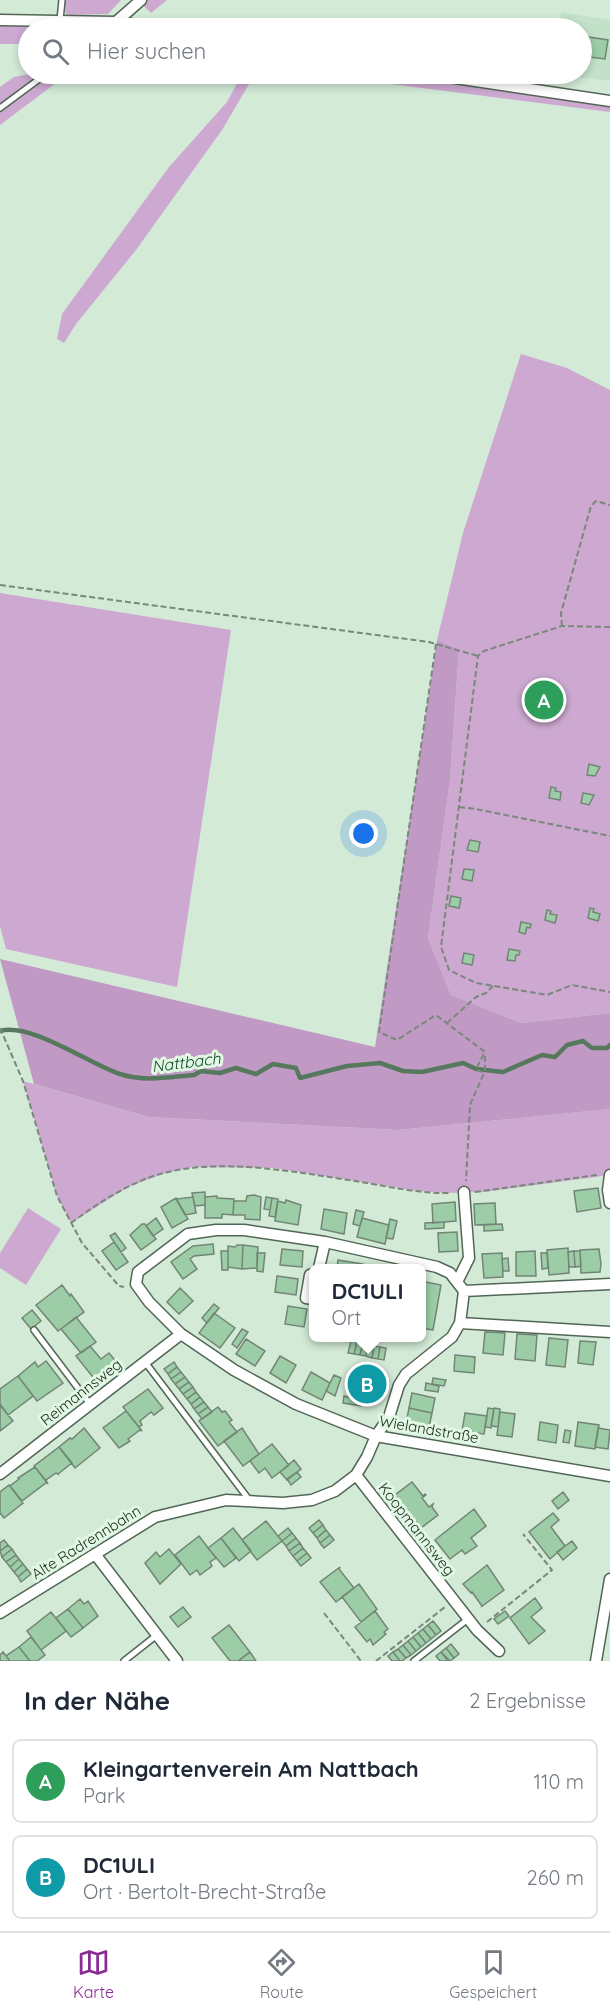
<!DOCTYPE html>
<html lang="de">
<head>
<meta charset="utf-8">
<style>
	body { margin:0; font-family:Quicksand,sans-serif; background:#f2f2f3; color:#1f2937 }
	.you { position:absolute; left:364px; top:834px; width:21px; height:21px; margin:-15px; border:4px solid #fff; border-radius:50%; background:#1a73e8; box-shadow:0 0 0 9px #1a73e833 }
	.badge { display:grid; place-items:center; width:39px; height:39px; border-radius:50%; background:#892b95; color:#fff; font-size:20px; font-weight:700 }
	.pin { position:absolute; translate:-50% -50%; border:3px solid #fff; box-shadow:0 2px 6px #0006 }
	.popup { position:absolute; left:309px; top:1264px; width:117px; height:78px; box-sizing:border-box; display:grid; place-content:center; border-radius:9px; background:#fff; filter:drop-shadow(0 2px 4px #0005); font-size:20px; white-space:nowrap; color:#747a83 }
	.popup b { font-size:22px; color:#1f2937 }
	.popup::after { content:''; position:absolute; left:50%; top:100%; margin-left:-12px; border:12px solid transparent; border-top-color:#fff }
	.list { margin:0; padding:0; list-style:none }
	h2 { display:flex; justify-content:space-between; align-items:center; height:78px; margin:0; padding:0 24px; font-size:26px }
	h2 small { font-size:20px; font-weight:400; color:#747a83 }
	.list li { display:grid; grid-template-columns:39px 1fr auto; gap:18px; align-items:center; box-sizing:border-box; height:84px; margin:0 12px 12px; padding:0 12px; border:2px solid #e0e1e3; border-radius:9px }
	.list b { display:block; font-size:22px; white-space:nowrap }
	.list p { margin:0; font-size:20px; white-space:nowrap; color:#747a83 }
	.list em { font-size:20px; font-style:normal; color:#747a83 }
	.icon { flex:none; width:33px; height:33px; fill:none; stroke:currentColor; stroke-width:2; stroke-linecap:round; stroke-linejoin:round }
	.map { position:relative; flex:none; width:610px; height:1661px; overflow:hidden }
	.search { position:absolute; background:#fff; box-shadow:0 3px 9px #0003; left:18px; right:18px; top:18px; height:66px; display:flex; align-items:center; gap:15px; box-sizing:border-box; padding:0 21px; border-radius:33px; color:#747a83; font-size:22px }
	.sheet { height:270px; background:#fff }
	nav { display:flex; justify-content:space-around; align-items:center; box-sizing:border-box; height:84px; border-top:2px solid #e0e1e3; background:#fff; font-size:16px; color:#747a83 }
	nav a { display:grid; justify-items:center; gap:3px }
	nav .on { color:#892b95 }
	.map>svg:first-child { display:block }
	.built { fill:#c3e1c9 }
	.green { fill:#cda9d1 }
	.forest { fill:#c09ac4 }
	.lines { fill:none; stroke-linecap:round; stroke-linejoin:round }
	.stream { stroke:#56795d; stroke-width:4.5 }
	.building { fill:#9dcda7; stroke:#718675; stroke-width:1.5 }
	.lane-casing { stroke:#526656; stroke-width:8 }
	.street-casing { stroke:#526656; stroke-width:13 }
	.path { stroke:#79887b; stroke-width:2; stroke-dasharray:6 3; stroke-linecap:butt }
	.lane { stroke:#fff; stroke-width:5 }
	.street { stroke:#fff; stroke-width:10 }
	.labels { text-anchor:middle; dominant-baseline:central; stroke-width:6; stroke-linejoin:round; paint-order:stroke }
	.street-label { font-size:15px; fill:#232b24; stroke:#e0f8e4 }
	.water-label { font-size:16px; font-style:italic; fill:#124924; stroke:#e0f8e4 }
</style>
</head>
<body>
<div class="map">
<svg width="610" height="1661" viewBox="0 0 610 1661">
	<rect width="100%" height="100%" fill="#d3ead7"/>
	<!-- built -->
	<path class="built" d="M561,12L610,20V81L549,74H582V28H557Z"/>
	<!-- green -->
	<path class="green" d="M59,0H121L108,14L67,15Z
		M141,0H167L151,13L142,4Z
		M181,18L257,28H167Z
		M49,24L54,28H28V44H0V25Z
		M29,74H68L0,125V87L14,77Z
		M242,74H255L222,130L136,250L76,324L64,343L57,339L62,314L169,167L227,102Z
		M312,74H475L489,86L610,104V112Z
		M521,354L567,368L610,390V1013L521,1023L451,995L428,938L450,780L459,651L437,640L463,533Z
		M0,593L231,630L177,987L6,949L0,926Z
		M23,1081L148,1117L399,1130L610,1109V1175L484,1192L446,1193L418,1191L274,1168L193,1167L168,1172L128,1187L71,1223L57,1196Z
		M28,1208L61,1229L26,1285L0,1268V1253Z"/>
	<!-- forest -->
	<path class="forest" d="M437,640L459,650L450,780L428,938L451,995L521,1023L610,1013V1109L399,1130L148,1117L34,1084L0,959L375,1047Z"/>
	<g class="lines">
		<!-- stream -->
		<path class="stream" d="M0,1031C31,1022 89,1064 120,1074C144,1082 169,1077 194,1075L201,1071L220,1073L236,1068L256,1074L273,1064L296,1068L300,1078L347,1066L380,1063L403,1071L422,1072L463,1063L476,1069L503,1072L542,1055L555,1057L567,1045L583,1041L592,1048H607L610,1045"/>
	</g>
	<!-- building -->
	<path class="building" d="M582,36L608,40L605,59L582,56Z
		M589,764L600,767L595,776L587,775Z
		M551,787L556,788L555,791L561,792L560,800L549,798Z
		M583,793L594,795L589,805L581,803Z
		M470,840L480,842L478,852L467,850Z
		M464,869L474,870L472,881L462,879Z
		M451,896L461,898L459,908L449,906Z
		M590,908L594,909L593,912L600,914L598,921L588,918Z
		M547,910L551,911L550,914L557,915L555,923L545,920Z
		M521,922L531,924L530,928L527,927L525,934L519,932Z
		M509,949L520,951L519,955H516L515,961L507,960Z
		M464,953L474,955L472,965L462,963Z
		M598,1188L601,1208L577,1212L574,1191Z
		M205,1192V1205L195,1206L192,1193Z
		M254,1195L261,1197L260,1220L245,1219V1215H233L234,1201H246L247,1196Z
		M193,1197L196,1213L185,1215L176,1199Z
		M205,1197L217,1196V1198L234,1199L233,1215L222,1214V1218H205Z
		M266,1197L272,1198L270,1210L264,1209Z
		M176,1198L188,1219L172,1228L161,1207Z
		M272,1198L278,1199L275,1217L269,1216Z
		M286,1200L301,1205L298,1225L275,1221L278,1201L285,1203Z
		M455,1202L456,1221L433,1223L432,1204Z
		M495,1203L496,1224L475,1225L474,1204Z
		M324,1209L347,1213L344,1234L321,1229Z
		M356,1210L364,1212L360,1226L353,1224Z
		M156,1218L163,1229L153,1236L146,1226Z
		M362,1218L389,1225L385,1244L357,1237Z
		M390,1219L397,1221L393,1239L386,1238Z
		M444,1222V1228L425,1229V1223Z
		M142,1224H145L156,1239L141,1250L130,1235Z
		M502,1224L503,1230L484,1231V1225Z
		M457,1232L458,1251L439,1252L438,1233Z
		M115,1233L126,1248L121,1252L110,1236Z
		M114,1242L128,1262L116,1270L102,1251Z
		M213,1244L214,1254L194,1256L190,1259L197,1269L183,1279L171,1262L193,1246Z
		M237,1245H243L242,1269L228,1267V1246L235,1247Z
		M243,1245L258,1247L257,1268L242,1269Z
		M568,1248L569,1273L549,1275L547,1250Z
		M282,1249L303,1251L302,1267L280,1265Z
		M599,1249L601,1264L600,1272L581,1273L580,1250Z
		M221,1251H228V1270H222Z
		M535,1251L536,1276H516V1252Z
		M574,1251H580L581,1266L575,1267Z
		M574,1251L575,1267H569L568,1252Z
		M257,1253H265L263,1272L257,1271Z
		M502,1253L503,1277L484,1278L482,1254Z
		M541,1253H547L548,1268L542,1269Z
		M508,1258L509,1271H503L502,1259Z
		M338,1260L363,1264L362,1268H337Z
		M277,1276L298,1279L296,1295L275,1292Z
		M421,1281L441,1285L433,1330L421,1328Z
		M62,1285L70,1296L71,1294L84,1312L58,1331L36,1305Z
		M180,1288L193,1301L179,1314L167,1302Z
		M214,1304L219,1308L207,1323L202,1318Z
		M288,1306L307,1309L304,1327L285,1324Z
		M32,1310L41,1321L31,1329L22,1318Z
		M214,1313L235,1328L220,1348L199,1333Z
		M76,1317L96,1342L81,1353L61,1329Z
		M242,1329L248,1332L237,1348L232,1344Z
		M485,1332L505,1333L503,1355L483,1353Z
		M517,1334L537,1335L535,1361L515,1359Z
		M549,1338L568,1340L565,1367L546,1365Z
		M246,1339L265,1351L255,1366L236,1354Z
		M351,1341L357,1342L354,1354L348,1353Z
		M580,1341L596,1342L593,1365L578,1363Z
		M357,1342L363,1343L360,1355L354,1354Z
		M363,1343L368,1344L366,1356L360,1355Z
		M368,1344L374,1346L372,1358L366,1356Z
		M90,1346L101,1359L109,1353L118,1364L96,1381L76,1356Z
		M374,1346L380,1347L378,1359L372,1358Z
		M380,1347L386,1348L384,1360L378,1359Z
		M455,1355L475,1357L474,1373L454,1371Z
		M280,1356L296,1365L286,1383L270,1373Z
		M46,1361L63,1383L37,1401L18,1376L35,1362L38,1367Z
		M174,1362L177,1367L168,1374L164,1369Z
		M177,1367L181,1372L171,1379L168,1374Z
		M181,1372L185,1377L175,1384L171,1379Z
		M311,1372L330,1383L322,1400L302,1390Z
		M357,1373L381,1378L377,1402L352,1398Z
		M334,1375L341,1378L335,1396L326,1391Z
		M18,1376L33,1396L8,1415L0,1404V1389Z
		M185,1377L189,1382L179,1389L175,1384Z
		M433,1378L446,1380L444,1386L432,1384Z
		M189,1382L193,1387L183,1394L179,1389Z
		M426,1383L439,1386L438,1392L425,1390Z
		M193,1387L196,1392L187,1399L183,1394Z
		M148,1389L163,1408L154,1415L151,1412L140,1421L142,1425L139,1427L123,1407Z
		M196,1392L200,1397L191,1404L187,1399Z
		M412,1393L435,1398L432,1413L409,1408Z
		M344,1396L363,1400L362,1406L343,1403Z
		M200,1397L204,1402L194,1409L191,1404Z
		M204,1402L208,1407L198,1414L194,1409Z
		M0,1405L13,1421L0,1431Z
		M208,1407L212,1412L202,1419L198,1414Z
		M218,1407L222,1412L225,1411L232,1420L229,1422L237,1432L218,1446L199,1421Z
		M409,1408L432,1413L429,1427L406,1423Z
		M488,1408L494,1409L491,1428L485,1427Z
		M494,1408L500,1409L498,1427L491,1426Z
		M126,1411L142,1431L140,1430L128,1439L130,1441L119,1448L103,1428Z
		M500,1412L515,1414L512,1437L497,1435Z
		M465,1413L487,1416L484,1434L462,1431Z
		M540,1422L558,1425L556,1443L538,1440Z
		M578,1422L599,1425L595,1449L575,1446Z
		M84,1428L100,1448L75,1468L59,1447L70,1438L72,1439Z
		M242,1428L259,1454L243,1466L224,1441Z
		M598,1428L610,1430L608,1449L595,1447Z
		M565,1430L571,1431L569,1443L563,1442Z
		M272,1444L289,1465L272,1478L265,1468L259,1473L250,1461Z
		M59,1447L72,1463L58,1474L59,1475L56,1473L46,1480L48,1484L34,1466Z
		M294,1460L301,1469L287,1480L280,1472Z
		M35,1467L47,1482L22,1501L10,1486L19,1479L18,1478Z
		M297,1472L301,1477L291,1485L287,1479Z
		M412,1482L423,1496L425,1494L426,1495L422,1498L429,1507L433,1504L432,1507L438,1515L421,1528L395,1495Z
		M9,1485L23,1503L4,1518L0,1513V1492Z
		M563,1492L569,1500L558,1509L552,1501Z
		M474,1509L486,1526L471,1538L477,1546L465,1554L462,1550L450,1559L435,1540Z
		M553,1513L559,1520L551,1527L565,1546L550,1559L529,1532Z
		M319,1520L323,1525L313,1533L309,1528Z
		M266,1521L282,1541L257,1560L242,1540Z
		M323,1525L326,1530L317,1538L313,1533Z
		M233,1528L251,1551L239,1561L221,1538Z
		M288,1528L292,1533L282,1541L278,1536Z
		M326,1530L330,1535L320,1543L317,1538Z
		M292,1533L296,1538L286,1546L282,1541Z
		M330,1535L334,1540L324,1548L320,1543Z
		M199,1536L216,1558L210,1562L212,1566L200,1575L197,1570L190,1575L175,1555Z
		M221,1538L236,1558L224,1567L208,1548Z
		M296,1538L300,1543L289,1551L286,1546Z
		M4,1540L8,1545L0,1551V1543Z
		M572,1541L577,1548L563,1560L557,1552Z
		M300,1543L303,1548L293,1556L289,1551Z
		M8,1545L12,1549L2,1557L0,1551Z
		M303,1548L307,1553L297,1561L293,1556Z
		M12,1549L16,1555L6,1562L2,1557Z
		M169,1549L181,1564L160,1584L145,1563L156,1552L160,1557Z
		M307,1553L311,1558L301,1566L297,1561Z
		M16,1555L19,1559L10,1567L6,1562Z
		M19,1559L23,1564L14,1572L10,1567Z
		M23,1564L27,1569L18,1577L14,1572Z
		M487,1565L504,1590L481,1607L482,1606L472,1592L471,1593L463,1584Z
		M340,1567L339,1569L354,1588L336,1602L320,1582Z
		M27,1569L31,1574L21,1582L18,1577Z
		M359,1584L377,1609L361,1622L342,1597Z
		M535,1598L542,1608L531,1617L545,1631L529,1644L510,1618Z
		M80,1599L84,1604L88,1601L98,1616L83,1628L68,1609Z
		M183,1607L191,1617L178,1627L170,1617Z
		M68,1609L83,1628L71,1637L56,1618Z
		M375,1611L388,1629L384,1632L386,1634L373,1645L370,1639L367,1642L355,1627Z
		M505,1611L509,1616L498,1624L494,1619Z
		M51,1612L66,1631L41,1650L27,1631Z
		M433,1621L441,1631L436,1635L428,1625Z
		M229,1625L250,1652L238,1661H230L212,1638Z
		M428,1625L436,1635L431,1639L423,1629Z
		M423,1629L431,1639L426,1643L418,1633Z
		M418,1633L426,1643L421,1647L413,1637Z
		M31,1637L45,1655L37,1661H30L19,1647Z
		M413,1637L421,1647L416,1651L408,1641Z
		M408,1641L416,1651L411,1655L403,1645Z
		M451,1644L459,1654L454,1658L446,1648Z
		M403,1645L411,1655L406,1658L398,1649Z
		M19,1647L30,1661H10L6,1656Z
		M446,1648L454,1658L450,1661L441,1652Z
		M398,1649L406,1658L402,1661H400L393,1652Z
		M3,1652L10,1661H0V1655Z
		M250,1652L256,1661H238Z
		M393,1652L400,1661H392L388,1656Z
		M441,1652L448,1661H440L436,1656Z"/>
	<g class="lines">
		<!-- lane casing -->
		<g class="lane-casing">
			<path id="lane" d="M60,20L62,0
				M0,108L46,74
				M34,1330L90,1404
				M145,1362L250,1501
				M124,1661L157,1635
				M414,1661L468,1619"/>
		</g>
		<!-- street casing -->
		<g class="street-casing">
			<path id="street" d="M0,20L116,22L156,28
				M116,22L141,0
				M428,74L610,101
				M610,1175L608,1190L610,1203
				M319,1268L325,1242
				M313,1274L310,1275L306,1298L313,1299
				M458,1280L469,1258L464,1192
				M464,1291L610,1284
				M460,1323L610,1332
				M0,1474L181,1334
				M356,1475L477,1630L499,1651
				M95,1554L177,1661
				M0,1613L155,1517L226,1500L283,1503L312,1500L335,1491L356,1475L367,1457L376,1436L389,1417L399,1385L406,1374L452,1337L460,1323L464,1291L450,1273L437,1267L325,1242L244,1230H216L188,1234L138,1272L136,1284L149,1302L181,1334L234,1370L296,1404L376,1436L610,1476
				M596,1661L610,1579"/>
		</g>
		<!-- path -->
		<path class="path" d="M0,585L429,642L478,656
			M562,626L561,613L591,506L596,501L610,505
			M610,627L562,626L484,651L478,656L441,947L449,970L476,983L547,995L572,985L610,992
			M436,644L379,1032L397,1040L436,1015L485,1052L476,1069L484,1073L470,1105L466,1181
			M459,807L476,809L610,836
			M447,1023L476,997L486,993L493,986
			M0,1028L23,1081L57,1196L82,1243L119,1286L124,1287
			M485,1071V1053
			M475,1192L597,1175
			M71,1223C94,1206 118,1190 145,1179C209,1154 295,1172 361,1182C391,1187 421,1194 451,1193
			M324,1613L361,1661
			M487,1622L552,1570L523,1534
			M376,1661L445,1607"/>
		<!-- lane -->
		<use href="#lane" class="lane"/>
		<!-- street -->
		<use href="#street" class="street"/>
	</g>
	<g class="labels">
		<!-- street labels -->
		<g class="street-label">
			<text transform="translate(81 1392) rotate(-38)">Reimannsweg</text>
			<text transform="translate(429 1429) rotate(10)">Wielandstraße</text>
			<text transform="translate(417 1529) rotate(52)">Koopmannsweg</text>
			<text transform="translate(86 1542) rotate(-32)">Alte Radrennbahn</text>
		</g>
		<!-- water labels -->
		<g class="water-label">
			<text transform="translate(186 1062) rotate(-7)">Nattbach</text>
		</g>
	</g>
</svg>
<div class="you"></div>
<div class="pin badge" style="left:544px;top:700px;background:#2e9e5b">A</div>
<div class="pin badge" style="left:367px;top:1384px;background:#0f9aa8">B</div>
<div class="popup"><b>DC1ULI</b>Ort</div>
<div class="search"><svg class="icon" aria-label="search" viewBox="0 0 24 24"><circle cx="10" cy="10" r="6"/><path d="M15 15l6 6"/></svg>Hier suchen</div>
</div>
<section class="sheet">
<h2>In der Nähe<small>2 Ergebnisse</small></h2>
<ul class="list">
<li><span class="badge" style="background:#2e9e5b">A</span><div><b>Kleingartenverein Am Nattbach</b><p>Park</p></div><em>110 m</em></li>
<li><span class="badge" style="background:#0f9aa8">B</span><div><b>DC1ULI</b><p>Ort · Bertolt-Brecht-Straße</p></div><em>260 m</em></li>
</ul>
</section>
<nav>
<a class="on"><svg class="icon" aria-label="map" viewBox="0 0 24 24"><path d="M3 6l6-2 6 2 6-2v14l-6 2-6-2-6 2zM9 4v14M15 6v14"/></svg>Karte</a>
<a><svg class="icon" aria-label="directions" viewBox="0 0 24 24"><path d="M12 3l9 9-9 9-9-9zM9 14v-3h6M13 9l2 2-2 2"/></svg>Route</a>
<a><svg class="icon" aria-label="saved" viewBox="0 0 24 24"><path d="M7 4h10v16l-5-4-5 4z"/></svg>Gespeichert</a>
</nav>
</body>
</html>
